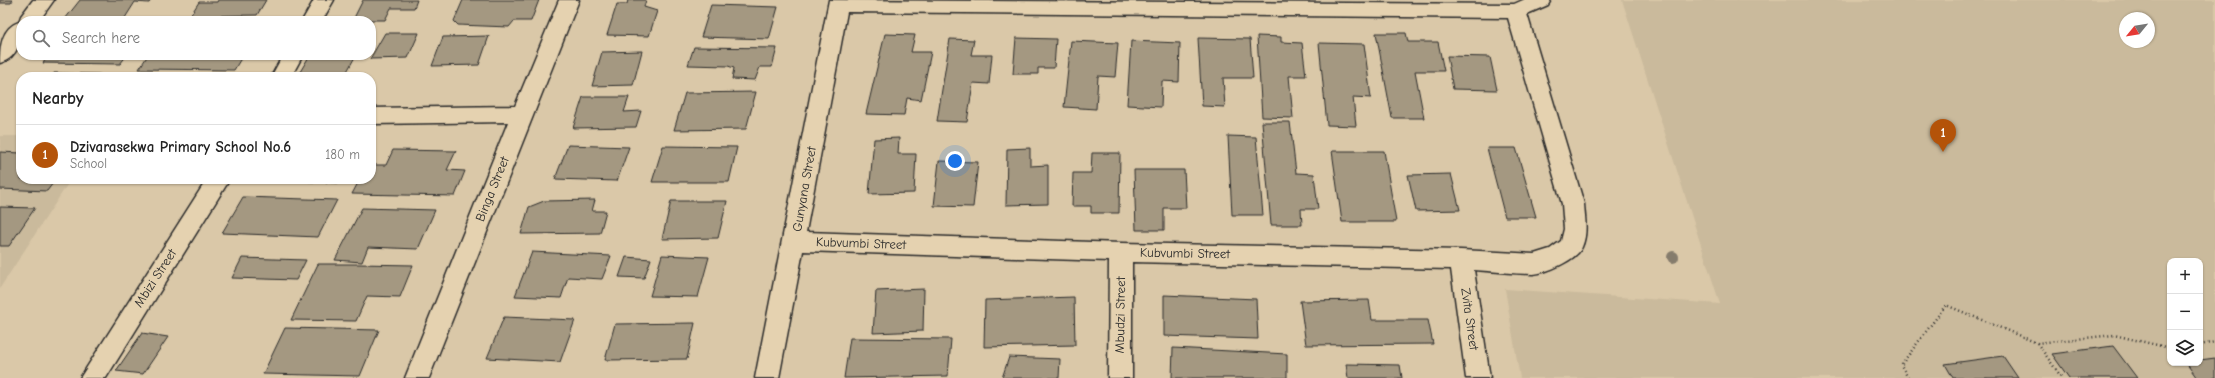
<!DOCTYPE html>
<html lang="en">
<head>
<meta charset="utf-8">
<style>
	body { margin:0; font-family:"Comic Neue",sans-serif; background:#f6f6f6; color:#222 }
	.controls { position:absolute; right:12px; bottom:12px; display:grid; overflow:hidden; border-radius:8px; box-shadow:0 1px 3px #0004 }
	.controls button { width:36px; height:36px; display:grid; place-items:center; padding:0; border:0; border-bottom:1px solid #e0e0e0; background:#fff; color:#222; font:20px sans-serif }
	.compass { position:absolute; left:2119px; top:12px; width:36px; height:36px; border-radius:50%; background:#fff; box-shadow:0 1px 3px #0004; rotate:240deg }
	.you { position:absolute; left:955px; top:161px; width:14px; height:14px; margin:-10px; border:3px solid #fff; border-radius:50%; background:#1a73e8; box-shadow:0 0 0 6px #1a73e833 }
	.badge { display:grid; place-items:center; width:26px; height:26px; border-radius:50%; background:#b45309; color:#fff; font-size:13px; font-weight:700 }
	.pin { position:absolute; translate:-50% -33px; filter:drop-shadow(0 1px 2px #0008) }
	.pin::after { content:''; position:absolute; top:21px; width:14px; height:12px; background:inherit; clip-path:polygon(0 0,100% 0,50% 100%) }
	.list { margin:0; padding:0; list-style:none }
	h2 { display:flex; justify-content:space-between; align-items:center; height:52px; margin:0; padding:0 16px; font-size:17px }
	h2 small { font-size:13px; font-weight:400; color:#767676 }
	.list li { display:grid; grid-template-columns:26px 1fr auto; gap:12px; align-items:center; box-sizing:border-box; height:60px; padding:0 16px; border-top:1px solid #e0e0e0 }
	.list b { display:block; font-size:15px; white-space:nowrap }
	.list p { margin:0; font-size:13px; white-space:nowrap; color:#767676 }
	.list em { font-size:13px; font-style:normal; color:#767676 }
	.icon { flex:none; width:22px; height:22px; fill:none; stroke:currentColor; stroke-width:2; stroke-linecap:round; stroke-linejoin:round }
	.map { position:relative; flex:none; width:2215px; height:378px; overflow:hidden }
	.search { position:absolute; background:#fff; box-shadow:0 1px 3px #0004; left:16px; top:16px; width:360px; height:44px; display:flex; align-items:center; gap:10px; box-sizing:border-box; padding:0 14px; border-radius:16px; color:#767676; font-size:15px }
	.panel { position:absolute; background:#fff; box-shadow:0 1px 3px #0004; left:16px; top:72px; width:360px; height:112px; border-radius:16px }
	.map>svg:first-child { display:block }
	.built { fill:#caba9c; fill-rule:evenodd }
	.building { fill:#a49881; stroke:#2b2b2b }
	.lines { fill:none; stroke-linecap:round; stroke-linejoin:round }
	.minor-casing { stroke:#2b2b2b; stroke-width:3 }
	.path { stroke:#2b2b2b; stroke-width:2.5; stroke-dasharray:1 3; stroke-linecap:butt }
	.minor { fill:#e5d2b0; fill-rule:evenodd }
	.tree { fill:#857c6c }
	.labels { text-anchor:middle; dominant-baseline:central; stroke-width:3; stroke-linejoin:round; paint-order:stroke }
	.street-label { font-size:13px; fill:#2b2b2b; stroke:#e5d2b0 }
</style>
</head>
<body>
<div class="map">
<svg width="2215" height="378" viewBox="0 0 2215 378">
	<rect width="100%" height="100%" fill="#dac8a8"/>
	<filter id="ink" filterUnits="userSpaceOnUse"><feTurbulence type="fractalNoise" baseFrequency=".025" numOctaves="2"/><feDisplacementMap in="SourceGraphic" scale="8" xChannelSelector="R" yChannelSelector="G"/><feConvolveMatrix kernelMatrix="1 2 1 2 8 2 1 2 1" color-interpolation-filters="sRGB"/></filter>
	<g filter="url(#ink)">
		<!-- built -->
		<path class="built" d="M1622,0H2215V378H1520L1505,289L1720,304ZM2125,18H2149V42H2125ZM2170,261H2200V363H2170Z
			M0,136H21V179H71L0,288Z"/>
		<!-- building -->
		<path class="building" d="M0,0H13L11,3H0Z
			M80,0H151L149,3L135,2L123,21L65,19Z
			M218,0H266L257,15L190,16L199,2H217Z
			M363,0H417L414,8H391L385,20H353Z
			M463,0H539L531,21H514L509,27L458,25L454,21Z
			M628,0H646L644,7L657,11L649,36L607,35L617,4H627Z
			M711,5L778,7L769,39L701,37Z
			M385,33H419L408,58L370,59Z
			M1376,33H1406L1408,42H1438L1444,71H1415L1424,118H1392Z
			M885,34L915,35L911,52H931L921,100L907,98L904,115L866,114Z
			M489,36L479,65L432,66L443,37Z
			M1257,36L1281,37V42L1302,43L1306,76H1289L1293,118L1262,117Z
			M1016,38L1056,39L1054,68H1038V74H1013Z
			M1198,38L1250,39L1253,78H1223L1225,107L1202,106Z
			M950,39L974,40L971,55H992L989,84L973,83L967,122L937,121Z
			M1071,41L1118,43L1115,77L1098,76L1096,109L1064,107Z
			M1131,41L1180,43L1179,82L1162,81L1161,107L1127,105Z
			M1319,43L1364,44L1371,98L1353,97L1356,126L1327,125Z
			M694,47L777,48L772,67H760L755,80L732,79L734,68L728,66L688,65Z
			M642,51L633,85L592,86L602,52Z
			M49,55H127L120,64L43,63Z
			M148,55H243L234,70L139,69Z
			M310,55H356L344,77H297Z
			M1447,56L1490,57L1497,90L1453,89Z
			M54,73L98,74L117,77H52Z
			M756,92L746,129L674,130L685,93Z
			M583,97H629L624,112L641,111L636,127L573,128Z
			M1262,122H1290L1296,173L1314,174L1318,209H1301L1302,225H1271Z
			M1228,136L1256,137L1263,215H1232Z
			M899,138L898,154H916L914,193L869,194L874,139Z
			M568,145L629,147L617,181L555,179Z
			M663,146L737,147L729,182H652Z
			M1030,148V166L1048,165V204L1006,205L1007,149Z
			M1487,148H1516L1536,217H1505Z
			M393,150L456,151L447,170L465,171L455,196L352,194L360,179H371V165H386Z
			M1332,151H1384L1396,222H1342Z
			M0,152L21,153V179H56L47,191L0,189Z
			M1092,153H1120L1119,213H1091V206H1072L1073,173H1091Z
			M939,161L978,162L973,207L934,206Z
			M1134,170H1184L1186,208H1164V230H1136Z
			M1451,174L1460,210L1416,211L1408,175Z
			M258,179H341L338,183Z
			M243,197L337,200L318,237L222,233Z
			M595,200L592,211H606L600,233L521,234L529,207L544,201Z
			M671,201H727L718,238L662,239Z
			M0,207L35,208L9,246H0Z
			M362,208L435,210L418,249L368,247L362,262L335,260Z
			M532,252L611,256L602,279L568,277L561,298L515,296Z
			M662,255L709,257L698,297L650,296Z
			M626,257L651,259L644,278L619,277Z
			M242,258L306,260L296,280L232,278Z
			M318,264H359L413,265L400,297L367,296L356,321L291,320Z
			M924,289L923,331L873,333L876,291Z
			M1164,295L1256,299L1258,339L1164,336Z
			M1074,297L1075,345L984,347L985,300Z
			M1369,300L1372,320H1428L1433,344L1306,345L1300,301Z
			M504,317L575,320L560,362L487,358Z
			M695,323L687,359L605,360L615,324Z
			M285,328L379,330L360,376L263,374Z
			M142,333L168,337L143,374L116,371Z
			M850,338L951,339L948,376L844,378Z
			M2113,346L2137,378H2069L2052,354Z
			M1173,348L1287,354V378H1172Z
			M2003,356L2018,378H1953L1945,364Z
			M1009,357L1060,359L1059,378H1002Z
			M2215,358V378H2197L2186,363H2200V360Z
			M1346,364L1400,365L1402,378H1348Z"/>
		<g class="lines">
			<!-- minor casing -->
			<g class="minor-casing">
				<path id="minor" d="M33,0H54L39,21H21C21,39 20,57 0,63C0,48 1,28 19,22L21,16Z
					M314,0H334L322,21H302Z
					M559,0H579L429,378H405L508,122L371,124V108L515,106Z
					M829,0L1514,4L1523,0H1551L1548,5L1527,14L1584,204C1585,219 1588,233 1582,247C1577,260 1546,273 1533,274C1513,274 1493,271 1474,270L1490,378H1466L1451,269L1132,262V378H1108L1109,261L803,251L779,378H755ZM847,12L1508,18L1562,204L1564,229L1561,241L1550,249L1534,254L1461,250L1121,243L806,232Z
					M283,55H303L291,77H271Z
					M207,179H230L106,378H80Z"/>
			</g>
			<!-- path -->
			<path class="path" d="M2037,343L2062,378
				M2200,345L2215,342
				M1908,378L1901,365L1946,305L2037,343L2114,335L2170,348"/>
			<!-- minor -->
			<use href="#minor" class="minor"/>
		</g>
		<!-- trees -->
		<circle class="tree" cx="1673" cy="257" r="6"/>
	</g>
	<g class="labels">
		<!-- street labels -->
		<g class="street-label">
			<text transform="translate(492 189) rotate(-68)">Binga Street</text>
			<text transform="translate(804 189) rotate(-80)">Gunyana Street</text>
			<text transform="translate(861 243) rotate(2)">Kubvumbi Street</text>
			<text transform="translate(1185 253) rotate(1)">Kubvumbi Street</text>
			<text transform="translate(155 278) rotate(-57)">Mbizi Street</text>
			<text transform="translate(1120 315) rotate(-89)">Mbudzi Street</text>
			<text transform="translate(1470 319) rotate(82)">Zvita Street</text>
		</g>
	</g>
</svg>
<div class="controls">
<button>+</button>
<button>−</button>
<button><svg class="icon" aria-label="layers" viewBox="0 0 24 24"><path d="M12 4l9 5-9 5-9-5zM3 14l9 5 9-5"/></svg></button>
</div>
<svg class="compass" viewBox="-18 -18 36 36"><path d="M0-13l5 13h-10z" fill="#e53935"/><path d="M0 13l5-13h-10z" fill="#767676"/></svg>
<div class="you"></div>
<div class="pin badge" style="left:1943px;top:152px">1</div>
<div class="search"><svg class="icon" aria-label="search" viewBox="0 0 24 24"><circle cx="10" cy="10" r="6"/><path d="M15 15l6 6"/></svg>Search here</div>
<section class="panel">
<h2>Nearby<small></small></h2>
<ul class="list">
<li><span class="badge">1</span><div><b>Dzivarasekwa Primary School No.6</b><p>School</p></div><em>180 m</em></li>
</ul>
</section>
</div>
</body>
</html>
